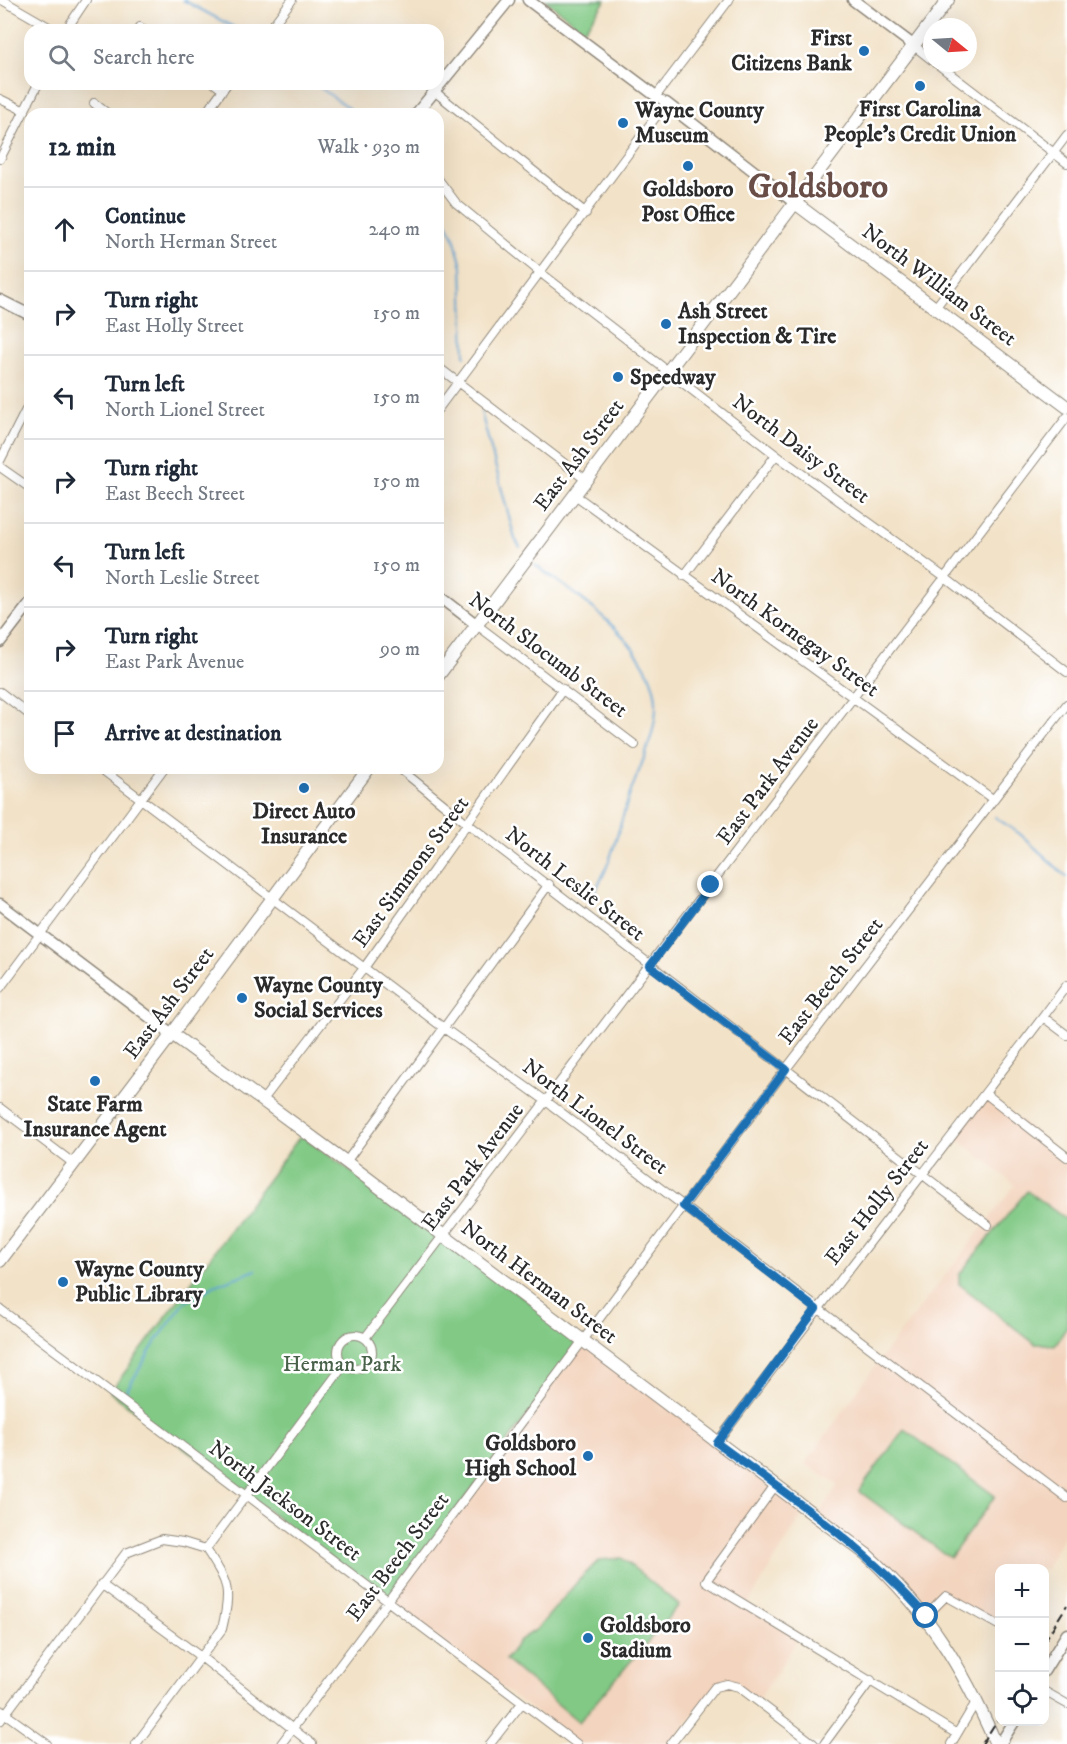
<!DOCTYPE html>
<html lang="en">
<head>
<meta charset="utf-8">
<style>
	body { margin:0; font-family:"IM FELL DW Pica",serif; background:#f2f2f3; color:#1f2937 }
	.controls { position:absolute; right:18px; bottom:18px; display:grid; overflow:hidden; border-radius:12px; box-shadow:0 6px 24px #0002 }
	.controls button { width:54px; height:54px; display:grid; place-items:center; padding:0; border:0; border-bottom:2px solid #e0e1e3; background:#fff; color:#1f2937; font:30px sans-serif }
	.compass { position:absolute; left:923px; top:18px; width:54px; height:54px; border-radius:50%; background:#fff; box-shadow:0 6px 24px #0002; rotate:108deg }
	.stop { position:absolute; width:18px; height:18px; margin:-14px; border:4px solid #1f6fb2; border-radius:50%; background:#fff }
	.stop.end { background:#1f6fb2; border-color:#fff; box-shadow:0 2px 6px #0008 }
	.list { margin:0; padding:0; list-style:none }
	h2 { display:flex; justify-content:space-between; align-items:center; height:78px; margin:0; padding:0 24px; font-size:26px }
	h2 small { font-size:20px; font-weight:400; color:#747a83 }
	.list li { display:grid; grid-template-columns:39px 1fr auto; gap:18px; align-items:center; box-sizing:border-box; height:84px; padding:0 24px; border-top:2px solid #e0e1e3 }
	.list b { display:block; font-size:22px; white-space:nowrap }
	.list p { margin:0; font-size:20px; white-space:nowrap; color:#747a83 }
	.list em { font-size:20px; font-style:normal; color:#747a83 }
	.icon { flex:none; width:33px; height:33px; fill:none; stroke:currentColor; stroke-width:2; stroke-linecap:round; stroke-linejoin:round }
	.map { position:relative; flex:none; width:1067px; height:1744px; overflow:hidden }
	.search { position:absolute; background:#fff; box-shadow:0 6px 24px #0002; left:24px; top:24px; width:420px; height:66px; display:flex; align-items:center; gap:15px; box-sizing:border-box; padding:0 21px; border-radius:18px; color:#747a83; font-size:22px }
	.panel { position:absolute; background:#fff; box-shadow:0 6px 24px #0002; left:24px; top:108px; width:420px; height:666px; border-radius:18px }
	.map>svg:first-child { display:block }
	.built { fill:#f3d4be }
	.green { fill:#81c985; stroke:#567a58; stroke-width:1.5 }
	.lines { fill:none; stroke-linecap:round; stroke-linejoin:round }
	.stream { stroke:#5ca1d1; stroke-width:2 }
	.minor-casing { stroke:#8e8679; stroke-width:10 }
	.tertiary-casing { stroke:#8e8679; stroke-width:13 }
	.secondary-casing { stroke:#8e8679; stroke-width:14 }
	.primary-casing { stroke:#8e8679; stroke-width:14 }
	.minor { stroke:#fff; stroke-width:8 }
	.tertiary { stroke:#fff; stroke-width:10 }
	.secondary { stroke:#fff; stroke-width:12 }
	.primary { stroke:#fff; stroke-width:12 }
	.rail { stroke:#2b2b2b; stroke-width:2; stroke-dasharray:9 4.5; stroke-linecap:butt }
	.route { stroke:#1f6fb2; stroke-width:8 }
	.poi-dot { fill:#1f6fb2; stroke:#fff; stroke-width:2 }
	.labels { text-anchor:middle; dominant-baseline:central; stroke-width:5; stroke-linejoin:round; paint-order:stroke }
	.poi-label { font-size:22px; font-weight:bold; fill:#2b2b2b; stroke:#fff; text-anchor:start }
	.street-label { font-size:22px; fill:#2b2b2b; stroke:#fff }
	.park-label { font-size:22px; fill:#49624a; stroke:#fff }
	.town-label { font-size:34px; font-weight:bold; fill:#694d47; stroke:#fff }
</style>
</head>
<body>
<div class="map">
<svg width="1067" height="1744" viewBox="0 0 1067 1744">
	<rect width="100%" height="100%" fill="#fff"/>
	<filter id="ink" filterUnits="userSpaceOnUse"><feTurbulence type="fractalNoise" baseFrequency=".0167" numOctaves="2"/><feDisplacementMap in="SourceGraphic" scale="12" xChannelSelector="R" yChannelSelector="G"/><feConvolveMatrix kernelMatrix="1 2 1 2 8 2 1 2 1" color-interpolation-filters="sRGB"/></filter>
	<filter id="wash" filterUnits="userSpaceOnUse"><feTurbulence type="fractalNoise" baseFrequency=".008" numOctaves="4" result="noise"/><feDisplacementMap in="SourceGraphic" scale="24" xChannelSelector="R" yChannelSelector="G"/><feGaussianBlur stdDeviation="1.35" result="paint"/><feColorMatrix in="noise" values="0 0 0 0 0 0 0 0 0 0 0 0 0 0 0 0 0 1.4 0 .05"/><feComposite in="paint" operator="in"/></filter>
	<g filter="url(#wash)">
		<rect width="100%" height="100%" fill="#f2e2c7"/>
		<!-- built -->
		<path class="built" d="M986,1094L1067,1157V1528L1045,1571L1044,1568H1000L999,1626L946,1596L926,1616L817,1517L838,1485L805,1464L881,1358L1015,1185L952,1134Z
			M583,1341L806,1509L747,1606L798,1639L758,1701L739,1687H715L671,1744H577L388,1601Z"/>
		<!-- green -->
		<path class="green" d="M545,0H606L584,30Z
			M301,1135L583,1341L388,1601L110,1392Z
			M1027,1191L1067,1220V1327L1055,1345L1035,1344L959,1284V1275Z
			M904,1429L995,1496L950,1558L859,1491Z
			M622,1558L679,1605L579,1722L505,1660L520,1640L537,1629L578,1581L599,1560Z"/>
		<g class="lines">
			<!-- stream -->
			<path class="stream" d="M183,0L239,30
				M315,84L357,114
				M438,207L454,237L462,267L465,356
				M481,412L515,539L520,547
				M535,565C579,596 659,650 656,708C655,736 641,765 631,791C618,827 613,864 591,897
				M995,817L1020,834L1067,877
				M125,1393L155,1343L185,1302L216,1285L256,1270"/>
		</g>
	</g>
	<g filter="url(#ink)">
		<g class="lines">
			<!-- minor casing -->
			<g class="minor-casing">
				<path id="minor" d="M2,0L54,30
					M140,27L144,30
					M66,30L86,0
					M269,30L292,0
					M913,45L932,60
					M936,63L1067,163
					M215,84L223,90
					M434,91L586,213
					M0,99L25,111
					M94,103L108,114
					M205,114L227,84
					M0,159L38,84
					M438,179L456,203L541,273L776,455L944,577L1067,672
					M935,308L1067,135
					M438,367L586,480
					M438,409L666,103L656,96L729,0
					M0,461L30,402
					M0,467L30,488
					M575,495L994,800
					M684,576L776,455
					M477,625L635,745
					M0,692L30,715
					M100,768L445,1029L546,1101L1067,1498
					M399,768L468,824L988,1225
					M0,988L164,768
					M1043,1017L1067,1035
					M986,1094L1067,1157
					M262,1101L364,968L563,689
					M0,1108L73,1163
					M346,1162L549,884
					M0,1309L577,1744
					M338 1352a17 17 0 1 1 34 0a17 17 0 1 1-34 0Z
					M365,1338L1067,417
					M717,1443C831,1289 952,1139 1067,985
					M775,1486L706,1581L957,1734
					M206,1549L344,1365
					M101,1584L201,1657L312,1744
					M926,1616L946,1596L1000,1626
					M1044,1691L1067,1704
					M0,1710L47,1744
					M0,1721L126,1553L162,1539L183,1542L206,1549
					M136,1744L222,1629C232,1587 228,1584 206,1549
					M281,1744L786,1069L1067,704
					M490,1744L522,1703
					M671,1744L715,1687L727,1684L739,1687L814,1744
					M824,1744L871,1680
					M951,1744L976,1702"/>
			</g>
			<!-- tertiary casing -->
			<g class="tertiary-casing">
				<path id="tertiary" d="M528,0L656,96
					M853,0L913,45
					M666,103L795,203
					M416,114L509,0
					M0,300L30,315
					M438,595L477,625
					M0,642L30,603
					M0,904L172,1034
					M1044,1671L1067,1634
					M1000,1744L1014,1722"/>
			</g>
			<!-- secondary casing -->
			<g class="secondary-casing">
				<path id="secondary" d="M172,1034L346,1162L866,1554C929,1612 962,1666 996,1744"/>
			</g>
			<!-- primary casing -->
			<g class="primary-casing">
				<path id="primary" d="M795,203L1067,407
					M438,676L948,0
					M0,1261L172,1034L369,768"/>
			</g>
			<!-- minor -->
			<use href="#minor" class="minor"/>
			<!-- tertiary -->
			<use href="#tertiary" class="tertiary"/>
			<!-- secondary -->
			<use href="#secondary" class="secondary"/>
			<!-- primary -->
			<use href="#primary" class="primary"/>
			<!-- rail -->
			<path class="rail" d="M1044,1642L1067,1605
				M982,1744L1000,1716"/>
		</g>
	</g>
	<g class="lines" filter="url(#ink)">
		<!-- route -->
		<path class="route" d="M711,885L650,966L786,1069L683,1206L816,1309L717,1443C790,1497 866,1547 926,1616"/>
	</g>
	<!-- markers -->
	<g class="poi-dot">
		<circle cx="864" cy="51" r="6"/>
		<circle cx="920" cy="86" r="6"/>
		<circle cx="623" cy="123" r="6"/>
		<circle cx="688" cy="166" r="6"/>
		<circle cx="666" cy="324" r="6"/>
		<circle cx="618" cy="377" r="6"/>
		<circle cx="304" cy="788" r="6"/>
		<circle cx="242" cy="998" r="6"/>
		<circle cx="95" cy="1081" r="6"/>
		<circle cx="63" cy="1282" r="6"/>
		<circle cx="588" cy="1456" r="6"/>
		<circle cx="588" cy="1638" r="6"/>
	</g>
	<g class="labels">
		<!-- poi labels -->
		<g class="poi-label">
			<text x="852" y="38" text-anchor="end">First<tspan x="852" dy="25">Citizens Bank</tspan></text>
			<text x="920" y="109" text-anchor="middle">First Carolina<tspan x="920" dy="25">People's Credit Union</tspan></text>
			<text x="635" y="110">Wayne County<tspan x="635" dy="25">Museum</tspan></text>
			<text x="688" y="189" text-anchor="middle">Goldsboro<tspan x="688" dy="25">Post Office</tspan></text>
			<text x="678" y="311">Ash Street<tspan x="678" dy="25">Inspection &amp; Tire</tspan></text>
			<text x="630" y="377">Speedway</text>
			<text x="304" y="811" text-anchor="middle">Direct Auto<tspan x="304" dy="25">Insurance</tspan></text>
			<text x="254" y="985">Wayne County<tspan x="254" dy="25">Social Services</tspan></text>
			<text x="95" y="1104" text-anchor="middle">State Farm<tspan x="95" dy="25">Insurance Agent</tspan></text>
			<text x="75" y="1269">Wayne County<tspan x="75" dy="25">Public Library</tspan></text>
			<text x="576" y="1443" text-anchor="end">Goldsboro<tspan x="576" dy="25">High School</tspan></text>
			<text x="600" y="1625">Goldsboro<tspan x="600" dy="25">Stadium</tspan></text>
		</g>
		<!-- street labels -->
		<g class="street-label">
			<text transform="translate(939 285) rotate(37)">North William Street</text>
			<text transform="translate(801 449) rotate(37)">North Daisy Street</text>
			<text transform="translate(579 455) rotate(-53)">East Ash Street</text>
			<text transform="translate(795 633) rotate(36)">North Kornegay Street</text>
			<text transform="translate(548 655) rotate(37)">North Slocumb Street</text>
			<text transform="translate(768 781) rotate(-53)">East Park Avenue</text>
			<text transform="translate(411 872) rotate(-54)">East Simmons Street</text>
			<text transform="translate(575 884) rotate(38)">North Leslie Street</text>
			<text transform="translate(831 981) rotate(-52)">East Beech Street</text>
			<text transform="translate(169 1003) rotate(-53)">East Ash Street</text>
			<text transform="translate(595 1117) rotate(37)">North Lionel Street</text>
			<text transform="translate(473 1167) rotate(-53)">East Park Avenue</text>
			<text transform="translate(877 1202) rotate(-52)">East Holly Street</text>
			<text transform="translate(539 1282) rotate(37)">North Herman Street</text>
			<text transform="translate(285 1501) rotate(37)">North Jackson Street</text>
			<text transform="translate(398 1557) rotate(-53)">East Beech Street</text>
		</g>
		<!-- park labels -->
		<g class="park-label">
			<text x="342" y="1364">Herman Park</text>
		</g>
		<!-- town labels -->
		<g class="town-label">
			<text x="818" y="187">Goldsboro</text>
		</g>
	</g>
</svg>
<div class="controls">
<button>+</button>
<button>−</button>
<button><svg class="icon" aria-label="locate" viewBox="0 0 24 24"><circle cx="12" cy="12" r="6"/><path d="M12 2v4M12 18v4M2 12h4M18 12h4"/></svg></button>
</div>
<svg class="compass" viewBox="-18 -18 36 36"><path d="M0-13l5 13h-10z" fill="#e53935"/><path d="M0 13l5-13h-10z" fill="#747a83"/></svg>
<div class="stop" style="left:926px;top:1616px"></div>
<div class="stop end" style="left:711px;top:885px"></div>
<div class="search"><svg class="icon" aria-label="search" viewBox="0 0 24 24"><circle cx="10" cy="10" r="6"/><path d="M15 15l6 6"/></svg>Search here</div>
<section class="panel">
<h2>12 min<small>Walk · 930 m</small></h2>
<ul class="list">
<li><svg class="icon" aria-label="ahead" viewBox="0 0 24 24"><path d="M12 20V5M6 11l6-6 6 6"/></svg><div><b>Continue</b><p>North Herman Street</p></div><em>240 m</em></li>
<li><svg class="icon" aria-label="right" viewBox="0 0 24 24"><path d="M7 20v-9h11M14 6l5 5-5 5"/></svg><div><b>Turn right</b><p>East Holly Street</p></div><em>150 m</em></li>
<li><svg class="icon" aria-label="left" viewBox="0 0 24 24"><path d="M17 20v-9H6M10 6l-5 5 5 5"/></svg><div><b>Turn left</b><p>North Lionel Street</p></div><em>150 m</em></li>
<li><svg class="icon" aria-label="right" viewBox="0 0 24 24"><path d="M7 20v-9h11M14 6l5 5-5 5"/></svg><div><b>Turn right</b><p>East Beech Street</p></div><em>150 m</em></li>
<li><svg class="icon" aria-label="left" viewBox="0 0 24 24"><path d="M17 20v-9H6M10 6l-5 5 5 5"/></svg><div><b>Turn left</b><p>North Leslie Street</p></div><em>150 m</em></li>
<li><svg class="icon" aria-label="right" viewBox="0 0 24 24"><path d="M7 20v-9h11M14 6l5 5-5 5"/></svg><div><b>Turn right</b><p>East Park Avenue</p></div><em>90 m</em></li>
<li><svg class="icon" aria-label="arrive" viewBox="0 0 24 24"><path d="M6 21V4h12l-3 4 3 4H6"/></svg><div><b>Arrive at destination</b></div></li>
</ul>
</section>
</div>
</body>
</html>
